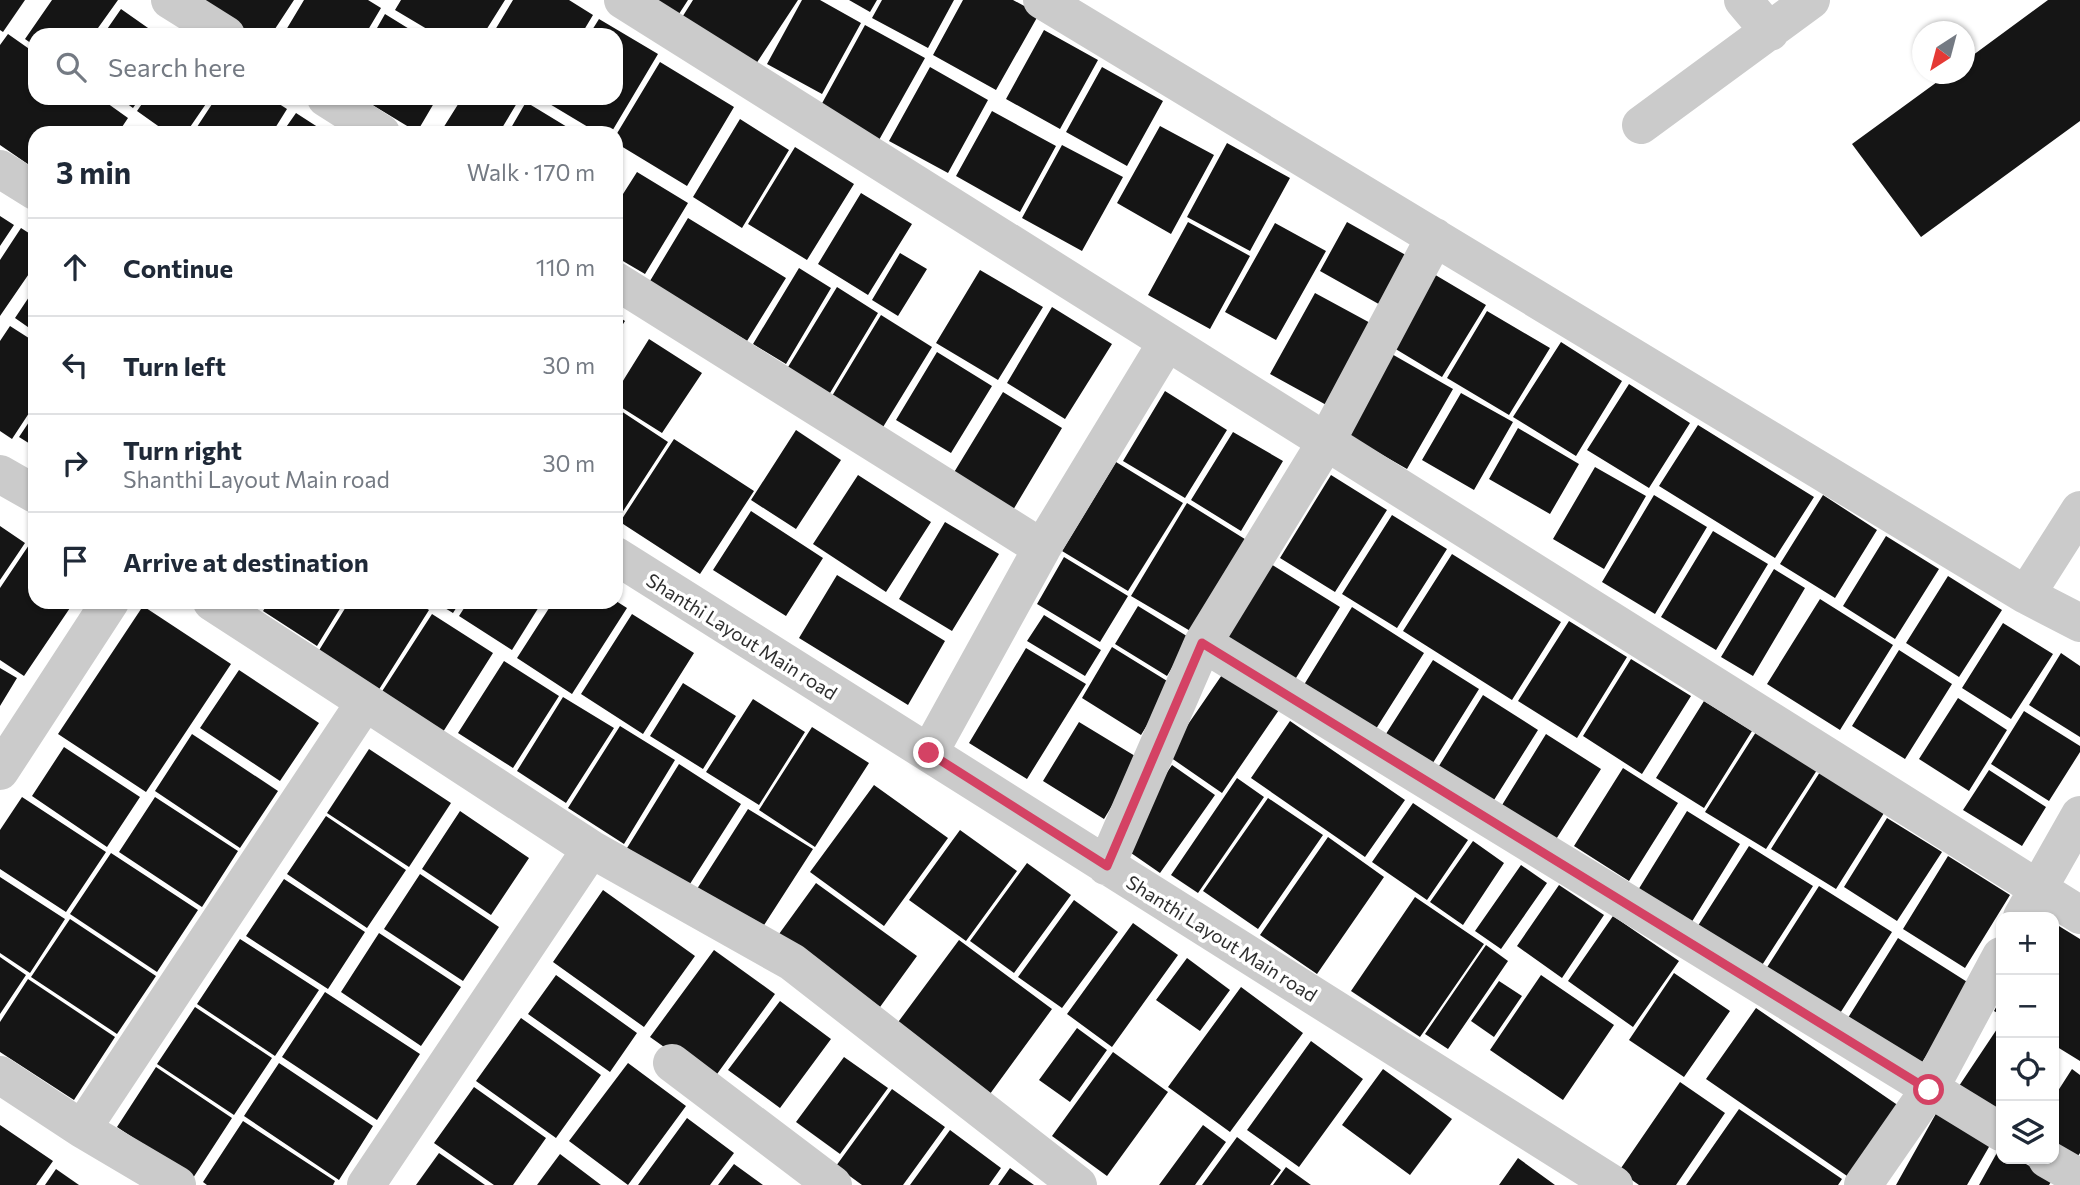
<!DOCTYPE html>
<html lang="en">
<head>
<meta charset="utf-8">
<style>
	body { margin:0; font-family:Commissioner,sans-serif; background:#f6f6f7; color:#1f2937 }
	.controls { position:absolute; right:21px; bottom:21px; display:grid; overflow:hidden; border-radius:14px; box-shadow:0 2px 5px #0004 }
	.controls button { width:63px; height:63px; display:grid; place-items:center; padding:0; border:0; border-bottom:2px solid #e0e1e3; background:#fff; color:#1f2937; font:35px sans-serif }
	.compass { position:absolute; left:1912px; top:21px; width:63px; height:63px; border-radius:50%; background:#fff; box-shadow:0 2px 5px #0004; rotate:216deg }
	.stop { position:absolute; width:21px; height:21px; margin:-16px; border:5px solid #d44264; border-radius:50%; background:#fff }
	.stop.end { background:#d44264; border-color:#fff; box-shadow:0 2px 7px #0008 }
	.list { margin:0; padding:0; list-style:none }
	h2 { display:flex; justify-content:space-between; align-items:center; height:91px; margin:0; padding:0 28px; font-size:30px }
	h2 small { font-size:23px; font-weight:400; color:#747a83 }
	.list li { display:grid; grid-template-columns:46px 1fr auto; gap:21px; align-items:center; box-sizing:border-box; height:98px; padding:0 28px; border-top:2px solid #e0e1e3 }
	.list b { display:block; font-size:26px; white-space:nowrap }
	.list p { margin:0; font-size:23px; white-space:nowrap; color:#747a83 }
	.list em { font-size:23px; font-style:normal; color:#747a83 }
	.icon { flex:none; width:38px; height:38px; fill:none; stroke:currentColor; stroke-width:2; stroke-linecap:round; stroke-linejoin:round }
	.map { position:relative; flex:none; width:2080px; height:1185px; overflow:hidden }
	.search { position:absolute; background:#fff; box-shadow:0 2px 5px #0004; left:28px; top:28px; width:595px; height:77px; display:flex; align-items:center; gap:18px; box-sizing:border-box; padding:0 24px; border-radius:21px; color:#747a83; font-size:26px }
	.panel { position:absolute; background:#fff; box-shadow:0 2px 5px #0004; left:28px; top:126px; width:595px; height:483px; border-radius:21px }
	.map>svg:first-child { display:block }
	.building { fill:#151515 }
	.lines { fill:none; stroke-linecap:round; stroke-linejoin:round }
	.minor { stroke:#cbcbcb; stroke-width:38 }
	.route { stroke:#d44264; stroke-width:9 }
	.labels { text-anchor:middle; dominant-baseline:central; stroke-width:7; stroke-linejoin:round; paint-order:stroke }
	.street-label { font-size:19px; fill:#2e2e2e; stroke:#fff }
</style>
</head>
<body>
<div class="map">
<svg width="2080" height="1185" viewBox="0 0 2080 1185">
	<rect width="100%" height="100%" fill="#fff"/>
	<!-- building -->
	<path class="building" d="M0,0H25L3,32L0,30Z
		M52,0H118L93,35H35V46L25,39Z
		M203,0H294L271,35H239Z
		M304,0H368L381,8L365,35H283Z
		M401,0H505L483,35H437L395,10Z
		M513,0H569L593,15L581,35H492Z
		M650,0H688L677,17Z
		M693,0H798L754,67L681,19Z
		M802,0H820L861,23L822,94L767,64Z
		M849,0H877L870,12Z
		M882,0H954L928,48L872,18Z
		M963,0H1013L1039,14L996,90L933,55Z
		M2048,0H2080V121L1921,237L1852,144L1948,74H1965V61Z
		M121,9L158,35H103Z
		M385,14L419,35H373Z
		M599,19L658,54L611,133H598L548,103L550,98H616V35H589Z
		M865,25L925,58L879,140L820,107Z
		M1044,30L1098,60L1060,129L1006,99Z
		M8,34L35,53V98H100L128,118L118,133H35V169L0,145V45Z
		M660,62L734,107L687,186L616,143V135Z
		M930,67L988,100L948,173L889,141Z
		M1102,67L1163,101L1127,166L1066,132Z
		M119,98H140L133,108Z
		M146,98H210L186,133H168L137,111Z
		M216,98H270L287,109L272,133H193Z
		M361,98H437L417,132Z
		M462,98H520L499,133H440Z
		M526,102L577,133H508Z
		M992,111L1056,146L1020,212L956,176Z
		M296,113L327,133H282Z
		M740,119L789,150L742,228L693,197Z
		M1160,126L1214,155L1171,234L1117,203Z
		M1227,143L1290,178L1250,251L1187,217Z
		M1062,145L1123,177L1082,251L1022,218Z
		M795,147L854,184L807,260L748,224Z
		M637,172L688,203L645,274L616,257V205Z
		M861,193L912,224L868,295L818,264Z
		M0,216L14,225L0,246Z
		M688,218L786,278L747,341L650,281Z
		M1188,222L1250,256L1210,329L1148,295Z
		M1347,222L1411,258L1384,307L1320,271Z
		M1275,223L1326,251L1276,340L1225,312Z
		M21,228L35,237V265L0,316V260Z
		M900,253L927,269L898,316L872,300Z
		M799,268L831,288L786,364L753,344Z
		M980,270L1043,307L998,380L936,343Z
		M1427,270L1486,305L1442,377L1384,342Z
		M837,287L878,313L827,398L785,372Z
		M35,288V332L15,318Z
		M1315,293L1374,325L1330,407L1270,374Z
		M1052,307L1112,344L1065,419L1007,383Z
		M1487,311L1550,348L1509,415L1447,378Z
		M616,315L625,321L616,335Z
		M881,315L932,347L880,432L829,401Z
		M10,326L35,342V404L12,439L0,431V341Z
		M649,339L702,373L662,433L616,404V392Z
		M1561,342L1622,381L1576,456L1513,417Z
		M937,352L992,386L951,453L896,420Z
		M1390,353L1453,389L1407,469L1344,433Z
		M1629,384L1690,423L1649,488L1587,450Z
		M1165,391L1227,430L1185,498L1123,461Z
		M1003,392L1062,428L1013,510L953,474Z
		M1461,393L1513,422L1474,490L1422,460Z
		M621,411L668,442L616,522V419Z
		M35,413V447L19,437Z
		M1698,425L1814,497L1775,558L1659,486Z
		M1518,428L1579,464L1550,514L1489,479Z
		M796,430L841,460L796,529L751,500Z
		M1233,432L1283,461L1241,531L1191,500Z
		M674,439L754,491L700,574L620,522Z
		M1116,462L1183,503L1128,591L1062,551Z
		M1595,467L1646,496L1604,569L1553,539Z
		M858,475L931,522L886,592L813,544Z
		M1331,475L1387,510L1335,592L1280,558Z
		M1654,495L1707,527L1655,614L1602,582Z
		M1823,495L1877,530L1835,598L1780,564Z
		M1187,503L1248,541L1192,632L1131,596Z
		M751,511L823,558L786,616L713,570Z
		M1392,515L1447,549L1397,628L1342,594Z
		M945,522L999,554L952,631L899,599Z
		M0,526L25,543L0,580Z
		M1713,531L1768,564L1716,650L1661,617Z
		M1886,536L1939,569L1895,639L1843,606Z
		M31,542L35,544V602H74L24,676L0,660V588Z
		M1452,554L1561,622L1512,700L1403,631Z
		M1064,557L1128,596L1100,642L1037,604Z
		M1269,563L1340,607L1291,686L1221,641Z
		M1774,569L1805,588L1753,676L1721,657Z
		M837,575L945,641L908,705L799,638Z
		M1948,576L2002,610L1959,677L1906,643Z
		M1820,599L1893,645L1840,730L1767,684Z
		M616,601L627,608L572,694L517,658L553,602Z
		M269,602H344L317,646L263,611Z
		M349,602H417L429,610L378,691L318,652Z
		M435,602H460L453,613Z
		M468,602H542L512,650L459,616Z
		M143,606L231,664L146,792L58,734Z
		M1138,606L1190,638L1167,676L1115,644Z
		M1352,607L1424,653L1374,732L1302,688Z
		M432,614L493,653L443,732L381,693Z
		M632,614L694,653L643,734L581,694Z
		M1044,615L1101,650L1085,676L1027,641Z
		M1569,621L1627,657L1577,738L1518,701Z
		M2003,623L2053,654L2011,719L1962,688Z
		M1112,647L1172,684L1141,735L1082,698Z
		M1026,648L1086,684L1027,779L969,743Z
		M1899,650L1952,684L1905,759L1852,726Z
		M2061,653L2080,666V737L2029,705Z
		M1631,659L1691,696L1642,774L1583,736Z
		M1433,660L1479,689L1431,766L1384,737Z
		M504,661L559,696L513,768L458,733Z
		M0,668L17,678L0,706Z
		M1226,669L1281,707L1222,793L1167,755Z
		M239,670L319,723L280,781L200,728Z
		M683,683L736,716L703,769L650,736Z
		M1483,695L1538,730L1489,808L1434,774Z
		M563,697L614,728L566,803L517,771Z
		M1958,698L2007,730L1969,791L1919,759Z
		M753,699L805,732L759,805L706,772Z
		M1704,701L1752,731L1704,808L1656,778Z
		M2024,711L2080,746V752L2049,801L1991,764Z
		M1290,721L1405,800L1365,857L1251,778Z
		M1079,722L1140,759L1104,819L1043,781Z
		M620,726L675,760L624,844L568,808Z
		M812,727L869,763L815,847L759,810Z
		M1756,732L1817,770L1766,849L1705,812Z
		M192,734L278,791L240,848L155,791Z
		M1546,734L1601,769L1553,844L1499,810Z
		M64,747L140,797L107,847L32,796Z
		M369,749L451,803L409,867L327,813Z
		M679,764L741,804L688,887L627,848Z
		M1172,765L1215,795L1160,873L1118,844Z
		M1623,768L1678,803L1629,881L1574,846Z
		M1989,770L2046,807L2022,846L1963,810Z
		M1820,772L1884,813L1836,889L1771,849Z
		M1237,778L1264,797L1198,893L1171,875Z
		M874,785L948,838L884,926L810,872Z
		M22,797L106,852L66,912L0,869V830Z
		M155,797L238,851L202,907L119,852Z
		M1268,798L1323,835L1258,929L1203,891Z
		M1413,803L1468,840L1427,900L1372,862Z
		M748,809L813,849L759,933L695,892Z
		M460,811L529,858L491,915L422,869Z
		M1687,811L1740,844L1688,928L1635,895Z
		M326,816L406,870L367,928L287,874Z
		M1887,818L1942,852L1897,921L1844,887Z
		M960,830L1017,871L966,941L909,900Z
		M1328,837L1384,877L1317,974L1260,935Z
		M1473,841L1504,863L1463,925L1430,902Z
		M1749,846L1813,886L1757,973L1694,932Z
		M111,853L198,910L157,972L70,914Z
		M1948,856L2010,895L1965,968L1903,929Z
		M1027,863L1071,895L1014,973L970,941Z
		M1521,865L1547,883L1501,949L1475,931Z
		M420,874L499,927L463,981L384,929Z
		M0,877L65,919L30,973L0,953Z
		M284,879L365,932L328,989L246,936Z
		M816,883L917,956L880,1007L779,934Z
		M1559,885L1604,915L1562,978L1517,946Z
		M1819,886L1892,932L1837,1018L1764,972Z
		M603,890L695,956L644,1027L553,962Z
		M1415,897L1484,944L1420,1037L1351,991Z
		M1074,900L1118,932L1062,1008L1018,977Z
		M1613,916L1679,961L1633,1027L1568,981Z
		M70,919L156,976L117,1034L31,977Z
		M1133,923L1178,955L1112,1047L1067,1014Z
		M2054,923L2080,939V1061L2054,1045Z
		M379,933L461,987L421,1046L341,992Z
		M1898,938L1972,985L1919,1067L1846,1021Z
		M240,939L319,990L275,1056L197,1004Z
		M959,940L1052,1009L987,1098L893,1029Z
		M1486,945L1508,961L1448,1049L1425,1034Z
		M714,950L775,994L712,1081L650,1037Z
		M0,957L26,975L0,1014Z
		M1187,958L1230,990L1200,1031L1156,1000Z
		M1674,973L1730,1011L1684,1077L1629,1040Z
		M556,975L637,1033L610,1072L528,1014Z
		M1541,975L1614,1025L1563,1100L1490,1050Z
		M28,979L115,1037L74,1100L0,1052V1022Z
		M1499,981L1522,996L1494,1037L1471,1021Z
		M1241,987L1303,1033L1230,1132L1168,1087Z
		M325,992L420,1054L377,1120L282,1057Z
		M2001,998V1015L1994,1011Z
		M780,1001L831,1039L780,1108L728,1070Z
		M195,1007L272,1058L234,1115L157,1064Z
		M1756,1008L1899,1106L1850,1178L1706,1079Z
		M521,1018L601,1075L556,1138L476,1081Z
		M2001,1023V1119L1957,1089Z
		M1077,1028L1107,1050L1070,1102L1039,1080Z
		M1311,1041L1363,1079L1299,1167L1247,1130Z
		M1113,1052L1168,1092L1107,1176L1052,1136Z
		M844,1057L888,1088L840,1154L796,1122Z
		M279,1063L373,1126L339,1180L244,1116Z
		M628,1063L686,1106L628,1185L569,1141Z
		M156,1067L232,1118L193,1178L117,1127Z
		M1383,1069L1452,1119L1410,1175L1342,1125Z
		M2072,1069L2080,1075V1153L2073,1163L2054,1149V1097Z
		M1680,1082L1725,1113L1676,1185H1639L1619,1171Z
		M474,1087L546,1138L513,1185H494L434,1143Z
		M892,1089L945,1127L903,1185H862L836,1166Z
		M1739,1109L1842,1179L1838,1185H1686Z
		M1938,1110L1993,1140L1967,1185H1896Z
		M687,1118L734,1153L710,1185H638Z
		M243,1121L335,1181L333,1185H207L203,1182Z
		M0,1125L53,1161L36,1185H0Z
		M1203,1125L1226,1142L1195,1185H1159Z
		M950,1130L1001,1168L989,1185H910Z
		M1237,1137L1281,1170L1270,1185H1202Z
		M1999,1149L2001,1159H2017L2053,1179L2049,1185H1979Z
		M439,1153L485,1185H416Z
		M560,1154L601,1185H537Z
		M1518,1158L1555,1185H1499Z
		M734,1164L763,1185H718Z
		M1286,1167L1311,1185H1273Z
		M1010,1168L1034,1185H998Z
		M56,1169L79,1185H45Z"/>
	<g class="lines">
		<!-- minor -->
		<path class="minor" d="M170,0L226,35
			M623,0L2080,915
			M1042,0L2026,595L2080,623
			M1743,0L1770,32
			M326,98L381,133
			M1641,125L1811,0
			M0,169L35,191
			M616,281L1042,548
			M0,474L35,494
			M616,556L1614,1185
			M2026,595L2080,510
			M212,602L591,849L792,962L1078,1185
			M1203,643L2001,1132
			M929,753L1042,548L1167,342
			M0,771L110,602
			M1106,866L1203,643L1326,442L1435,237
			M2022,917L2080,815
			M672,1063L833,1185
			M0,1075L82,1129L177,1185
			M82,1129L365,702
			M2047,1159L2080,1178
			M366,1185L591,849
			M1863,1185L1929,1090L2001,956"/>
	</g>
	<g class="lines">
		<!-- route -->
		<path class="route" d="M929,753L1107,866L1202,643L1929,1090"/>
	</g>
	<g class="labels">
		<!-- street labels -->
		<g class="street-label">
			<text transform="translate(742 636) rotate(32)">Shanthi Layout Main road</text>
			<text transform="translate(1222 938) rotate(32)">Shanthi Layout Main road</text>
		</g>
	</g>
</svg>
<div class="controls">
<button>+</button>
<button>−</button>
<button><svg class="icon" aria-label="locate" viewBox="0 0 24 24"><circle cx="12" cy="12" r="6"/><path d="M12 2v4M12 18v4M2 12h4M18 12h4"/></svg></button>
<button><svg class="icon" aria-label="layers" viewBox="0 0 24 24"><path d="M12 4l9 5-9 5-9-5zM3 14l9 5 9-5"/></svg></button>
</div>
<svg class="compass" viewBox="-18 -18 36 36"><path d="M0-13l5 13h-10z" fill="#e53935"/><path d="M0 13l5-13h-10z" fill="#747a83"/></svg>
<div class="stop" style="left:1929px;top:1090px"></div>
<div class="stop end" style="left:929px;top:753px"></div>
<div class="search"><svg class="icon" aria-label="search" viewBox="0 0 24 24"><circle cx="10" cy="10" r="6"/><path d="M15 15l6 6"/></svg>Search here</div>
<section class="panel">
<h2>3 min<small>Walk · 170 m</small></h2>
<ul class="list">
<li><svg class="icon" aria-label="ahead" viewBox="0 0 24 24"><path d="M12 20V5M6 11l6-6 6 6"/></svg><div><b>Continue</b></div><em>110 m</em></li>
<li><svg class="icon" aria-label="left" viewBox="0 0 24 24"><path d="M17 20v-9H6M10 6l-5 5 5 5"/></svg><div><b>Turn left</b></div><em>30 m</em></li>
<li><svg class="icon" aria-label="right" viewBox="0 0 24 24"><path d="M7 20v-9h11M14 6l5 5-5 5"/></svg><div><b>Turn right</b><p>Shanthi Layout Main road</p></div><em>30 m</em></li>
<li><svg class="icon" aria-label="arrive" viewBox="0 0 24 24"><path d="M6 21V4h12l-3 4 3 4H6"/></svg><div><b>Arrive at destination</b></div></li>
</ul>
</section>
</div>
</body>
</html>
